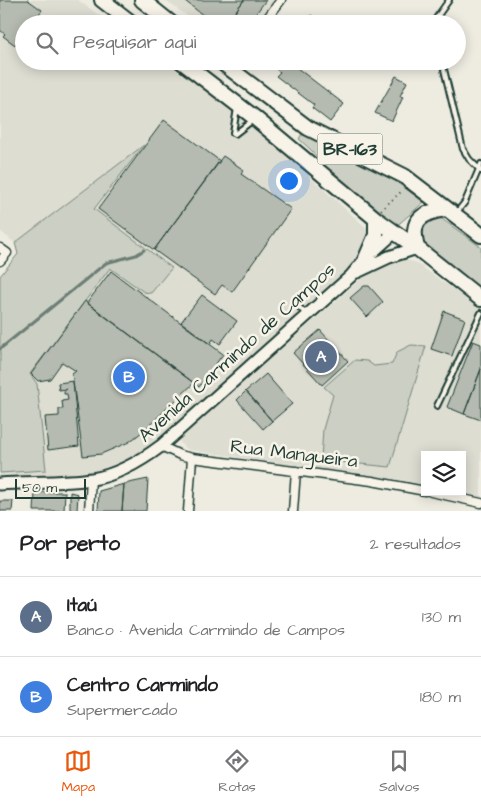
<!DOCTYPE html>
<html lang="pt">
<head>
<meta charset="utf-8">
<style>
	body { margin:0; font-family:"Architects Daughter",sans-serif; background:#f2f2f2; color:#202124 }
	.controls { position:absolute; right:15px; bottom:15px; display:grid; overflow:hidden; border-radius:0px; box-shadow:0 2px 12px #0003 }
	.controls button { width:45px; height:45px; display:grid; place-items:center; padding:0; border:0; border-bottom:1px solid #e0e0e0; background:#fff; color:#202124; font:25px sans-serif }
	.scale { position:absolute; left:15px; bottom:12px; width:71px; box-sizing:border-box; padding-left:5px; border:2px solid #1f3d34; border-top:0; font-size:14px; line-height:18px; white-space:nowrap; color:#1f3d34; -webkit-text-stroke:4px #f7f3e8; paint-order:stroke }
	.you { position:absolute; left:288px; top:180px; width:18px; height:18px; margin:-12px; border:4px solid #fff; border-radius:50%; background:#1a73e8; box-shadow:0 0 0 8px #1a73e833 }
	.badge { display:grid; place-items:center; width:32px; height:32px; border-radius:50%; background:#ea580c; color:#fff; font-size:16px; font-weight:700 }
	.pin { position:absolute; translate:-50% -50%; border:2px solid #fff; box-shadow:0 1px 5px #0006 }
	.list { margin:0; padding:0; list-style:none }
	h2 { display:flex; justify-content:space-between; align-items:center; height:65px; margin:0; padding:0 20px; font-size:21px }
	h2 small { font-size:16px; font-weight:400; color:#757577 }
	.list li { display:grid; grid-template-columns:32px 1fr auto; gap:15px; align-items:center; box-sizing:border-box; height:80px; padding:0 20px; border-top:1px solid #e0e0e0 }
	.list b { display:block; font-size:19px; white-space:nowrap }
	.list p { margin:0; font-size:16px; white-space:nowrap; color:#757577 }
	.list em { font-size:16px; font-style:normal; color:#757577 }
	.icon { flex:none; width:28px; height:28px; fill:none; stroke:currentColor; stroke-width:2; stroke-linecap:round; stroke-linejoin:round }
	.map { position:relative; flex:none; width:481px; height:511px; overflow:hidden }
	.search { position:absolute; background:#fff; box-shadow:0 2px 12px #0003; left:15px; right:15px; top:15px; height:55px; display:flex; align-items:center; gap:12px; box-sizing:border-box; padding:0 18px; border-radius:28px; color:#757577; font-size:19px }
	.sheet { height:225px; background:#fff }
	nav { display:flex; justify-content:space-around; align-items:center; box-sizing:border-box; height:70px; border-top:1px solid #e0e0e0; background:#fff; font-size:14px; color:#757577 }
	nav a { display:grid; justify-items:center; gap:2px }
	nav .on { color:#ea580c }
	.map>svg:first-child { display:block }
	.built { fill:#ddddd2 }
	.green { fill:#cccfc4; stroke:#76867c }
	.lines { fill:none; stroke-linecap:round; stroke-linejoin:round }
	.stream { stroke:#6c7e74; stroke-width:3 }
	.building { fill:#b5bbb0; stroke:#1f3d34 }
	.lane-casing { stroke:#1f3d34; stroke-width:8 }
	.street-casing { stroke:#1f3d34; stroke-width:11 }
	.secondary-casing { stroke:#1f3d34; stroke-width:15 }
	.highway-casing { stroke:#1f3d34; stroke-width:18 }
	.path { stroke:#1f3d34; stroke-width:2; stroke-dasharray:1 4; stroke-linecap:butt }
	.lane { stroke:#f7f3e8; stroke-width:4 }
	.street { stroke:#f7f3e8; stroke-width:8 }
	.secondary { stroke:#f7f3e8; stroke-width:11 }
	.highway { stroke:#f7f3e8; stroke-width:14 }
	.labels { text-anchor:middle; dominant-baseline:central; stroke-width:5; stroke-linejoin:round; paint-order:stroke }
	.shield { fill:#f7f3e8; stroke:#60746a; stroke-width:1 }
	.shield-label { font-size:18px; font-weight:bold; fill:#1f3d34 }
	.street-label { font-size:19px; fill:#1f3d34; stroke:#f7f3e8 }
</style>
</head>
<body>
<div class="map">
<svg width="481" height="511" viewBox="0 0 481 511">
	<rect width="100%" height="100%" fill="#eeece1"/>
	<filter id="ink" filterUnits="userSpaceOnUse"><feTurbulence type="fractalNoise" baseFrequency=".02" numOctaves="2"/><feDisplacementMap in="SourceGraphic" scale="10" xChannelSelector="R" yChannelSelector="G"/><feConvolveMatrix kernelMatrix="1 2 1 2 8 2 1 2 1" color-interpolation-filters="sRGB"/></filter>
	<g filter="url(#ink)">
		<!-- built -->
		<path class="built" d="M0,0H78L111,24H24V61H164L246,120L370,231L371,242L352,267L181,420L133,459L87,473L0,478V276L18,254L15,243L0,231Z
			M164,0H277L258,24H199Z
			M398,259L415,262L481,309V498L455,492H462V455H425V485L400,480L189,450L182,445L179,440L373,268Z"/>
		<!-- green -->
		<path class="green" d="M303,132L387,175L424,202L393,229L341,183L311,150L299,139Z
			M144,145L94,209L172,268C164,276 158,285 151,293L144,292L110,268L30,374L37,384L46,470L0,473V276L18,254L15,243Z
			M434,217L442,219L481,247V290L421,247L419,225Z
			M411,345L426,346L390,467L321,460L323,429L333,395L324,387L355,360L367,361L374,366L392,364L397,352Z"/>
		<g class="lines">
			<!-- stream -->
			<path class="stream" d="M0,349L106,263L136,255L144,250"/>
		</g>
		<!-- building -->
		<path class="building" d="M0,0H28L42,10L32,24H24V34L15,45L3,36L5,34L0,30Z
			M186,0H244L226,24H214L185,1Z
			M244,0H266L248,24H226Z
			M311,15L322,24H304Z
			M288,61L344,104L330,122L312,108L314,105L276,76L280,72L276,69L280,64L284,67Z
			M396,76L407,82L400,96L403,97L392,121L375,113Z
			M164,120L220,161L154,250L98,209Z
			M223,156L244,170L241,174L291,209L232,292L222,285L215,294L154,250Z
			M111,271L223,354L199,387L87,303Z
			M364,286H369L383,302L367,317L350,298Z
			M202,295L237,321L220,344L213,339L210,344L181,322Z
			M85,301L194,383L142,432L129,442L101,454L83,456L72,374L76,371L62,362L50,379L38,381L31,374Z
			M444,311L465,319L452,356L431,349Z
			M320,330L348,361L322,385L293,353Z
			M473,341L481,344V369L464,414L447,407Z
			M481,369V420L464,414Z
			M266,374L292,404L272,421L246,391Z
			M73,381L79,446L48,450L45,417L59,416V409H63L62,401L68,400L67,394H64V391L67,389L59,390L58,383Z
			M246,391L272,421L263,429L237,400Z
			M148,479L146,511H122L124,484Z
			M124,484L122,511H98L99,491Z
			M35,492H65L64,511H34Z
			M70,492L78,494L77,511H70Z
			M0,501H13L12,511H0Z"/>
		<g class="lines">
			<!-- lane casing -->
			<g class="lane-casing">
				<path id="lane" d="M432,24L449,0
					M442,61L463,149L469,159L481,171
					M233,133L237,108
					M235,134L253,120
					M457,212L465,202L481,164
					M295,303L306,314
					M437,406L481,313"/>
			</g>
			<!-- street casing -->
			<g class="street-casing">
				<path id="street" d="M263,24L281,0
					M0,248L7,253L0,261
					M161,446L180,455L192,458L372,481L425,491
					M431,492L481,503
					M89,511L91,479
					M188,511L192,458
					M293,511L296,471"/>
			</g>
			<!-- secondary casing -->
			<g class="secondary-casing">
				<path id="secondary" d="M357,272L389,257L417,248
					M0,484C29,482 64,483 92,479C118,475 141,461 161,446L351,276L366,258L395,232"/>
			</g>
			<!-- highway casing -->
			<g class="highway-casing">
				<path id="highway" d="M102,0L133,24
					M142,0L172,24
					M181,61L255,118L376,219L417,248L481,299
					M220,61L308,128L404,176L481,235
					M417,248C410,222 419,213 445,209
					M366,258L376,235V219"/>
			</g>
			<!-- path -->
			<path class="path" d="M381,210L403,190"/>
			<!-- lane -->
			<use href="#lane" class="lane"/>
			<!-- street -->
			<use href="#street" class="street"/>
			<!-- secondary -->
			<use href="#secondary" class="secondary"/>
			<!-- highway -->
			<use href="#highway" class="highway"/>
		</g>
	</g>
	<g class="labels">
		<!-- shield labels -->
		<rect class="shield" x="317.5" y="133.5" width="65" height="31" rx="4"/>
		<g class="shield-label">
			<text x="350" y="149">BR-163</text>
		</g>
		<!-- street labels -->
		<g class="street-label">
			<text transform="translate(237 353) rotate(-42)">Avenida Carmindo de Campos</text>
			<text transform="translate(294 454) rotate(7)">Rua Mangueira</text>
		</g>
	</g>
</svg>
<div class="controls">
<button><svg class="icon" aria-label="layers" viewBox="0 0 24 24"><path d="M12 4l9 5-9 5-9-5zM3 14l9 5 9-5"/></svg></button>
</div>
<div class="scale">50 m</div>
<div class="you"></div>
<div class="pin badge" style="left:321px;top:357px;background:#5c6f8a">A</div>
<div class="pin badge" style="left:129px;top:377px;background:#3f7fe0">B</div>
<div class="search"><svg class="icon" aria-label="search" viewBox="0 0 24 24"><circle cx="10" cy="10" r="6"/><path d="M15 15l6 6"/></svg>Pesquisar aqui</div>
</div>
<section class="sheet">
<h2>Por perto<small>2 resultados</small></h2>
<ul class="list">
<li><span class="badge" style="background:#5c6f8a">A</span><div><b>Itaú</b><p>Banco · Avenida Carmindo de Campos</p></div><em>130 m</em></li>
<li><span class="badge" style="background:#3f7fe0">B</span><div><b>Centro Carmindo</b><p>Supermercado</p></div><em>180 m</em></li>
</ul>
</section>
<nav>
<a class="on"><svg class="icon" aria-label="map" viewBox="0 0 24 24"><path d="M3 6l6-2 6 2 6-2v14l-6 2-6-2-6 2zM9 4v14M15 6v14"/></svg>Mapa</a>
<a><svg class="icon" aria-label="directions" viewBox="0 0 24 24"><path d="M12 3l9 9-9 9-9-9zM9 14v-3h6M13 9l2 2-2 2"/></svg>Rotas</a>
<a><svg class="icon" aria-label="saved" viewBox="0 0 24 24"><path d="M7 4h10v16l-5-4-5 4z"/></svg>Salvos</a>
</nav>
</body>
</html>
